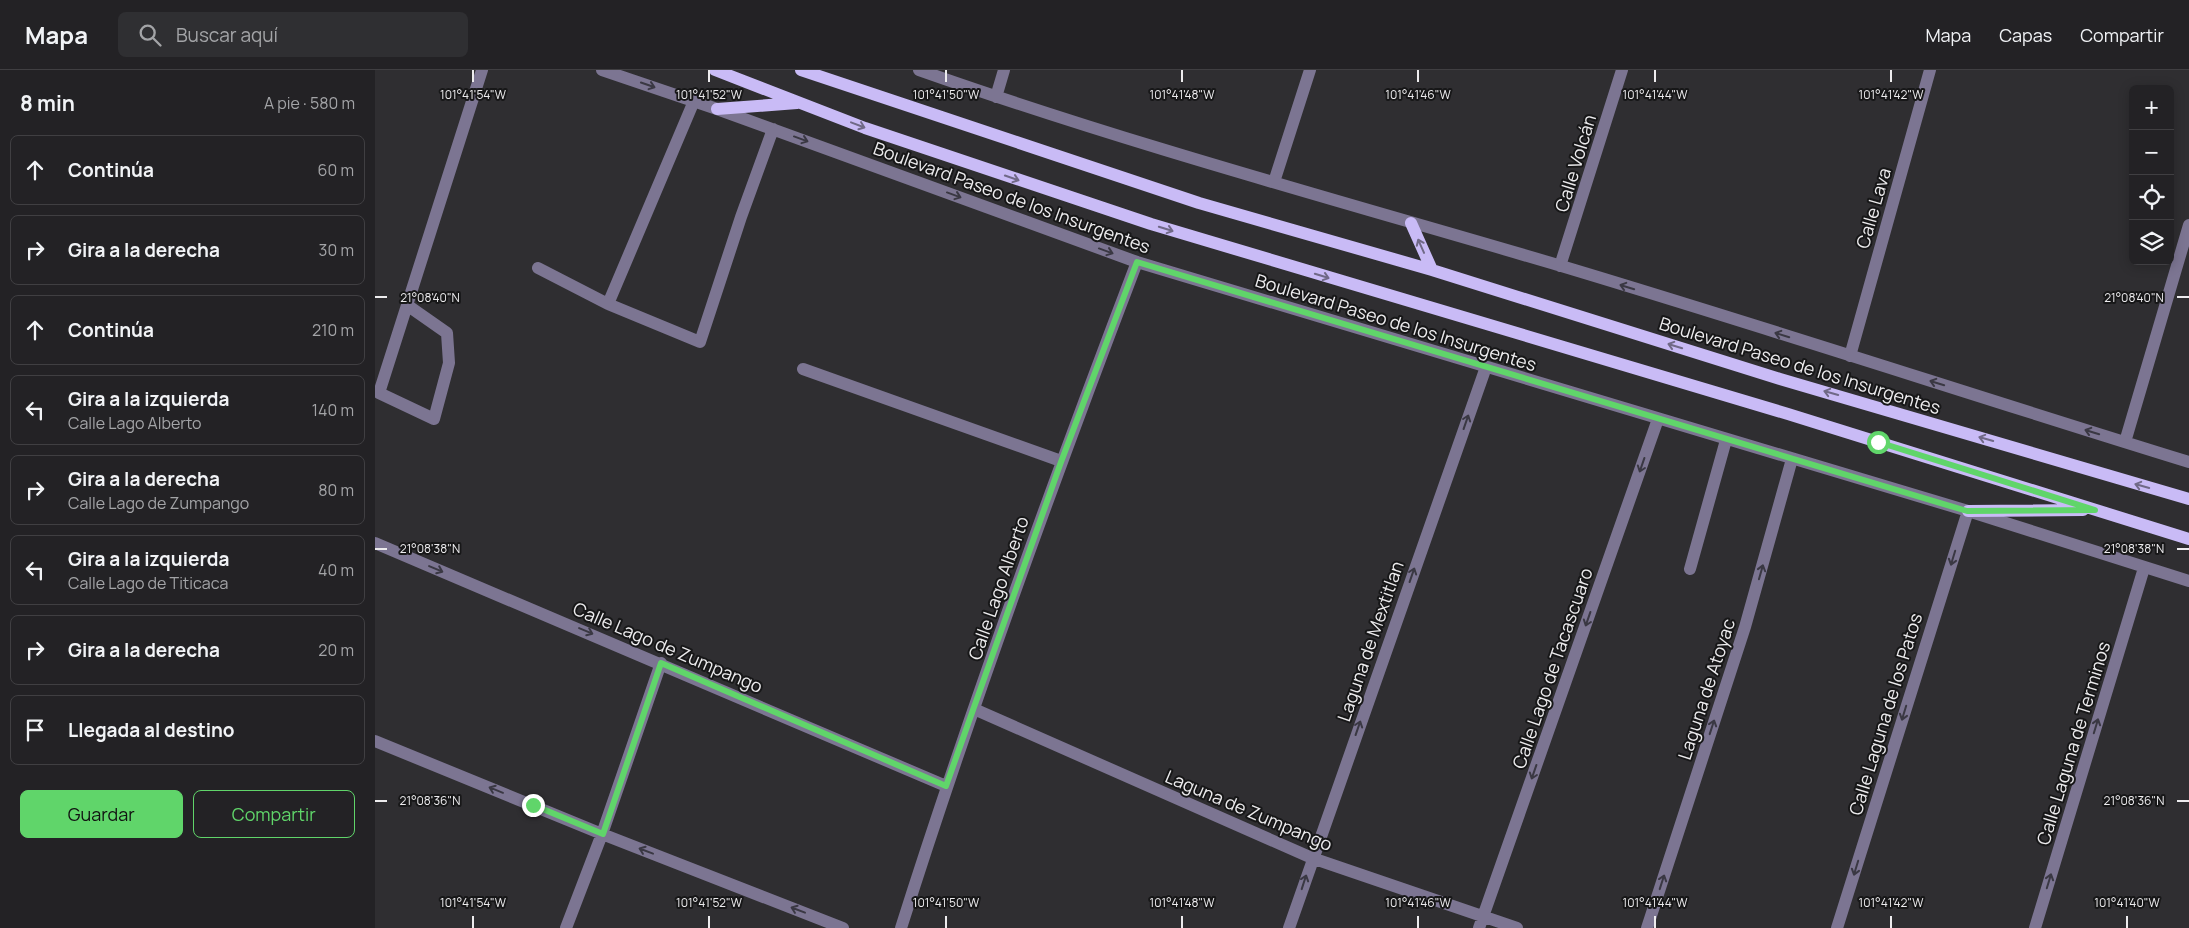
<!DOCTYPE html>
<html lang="es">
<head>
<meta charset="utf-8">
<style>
	body { margin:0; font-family:Manrope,sans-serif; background:#2f2f32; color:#f1f3f6 }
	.controls { position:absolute; right:15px; top:15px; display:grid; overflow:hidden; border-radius:8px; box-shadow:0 2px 12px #0003 }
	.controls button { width:45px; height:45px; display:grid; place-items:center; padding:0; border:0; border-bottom:1px solid #403f42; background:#232225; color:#f1f3f6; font:25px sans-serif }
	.stop { position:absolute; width:15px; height:15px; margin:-11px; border:4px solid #60d56a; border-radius:50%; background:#fff }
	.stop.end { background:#60d56a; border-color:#fff; box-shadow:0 1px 5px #0008 }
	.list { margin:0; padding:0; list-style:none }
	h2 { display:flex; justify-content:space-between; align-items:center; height:65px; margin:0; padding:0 20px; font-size:21px }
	h2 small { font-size:16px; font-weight:400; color:#a3a4a7 }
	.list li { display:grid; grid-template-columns:32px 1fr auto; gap:15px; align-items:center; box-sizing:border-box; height:70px; margin:0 10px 10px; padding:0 10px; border:1px solid #403f42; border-radius:8px }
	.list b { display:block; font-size:19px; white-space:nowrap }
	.list p { margin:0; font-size:16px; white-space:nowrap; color:#a3a4a7 }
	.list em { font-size:16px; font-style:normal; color:#a3a4a7 }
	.actions { display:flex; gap:10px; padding:15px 20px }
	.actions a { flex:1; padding:11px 0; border:1px solid #60d56a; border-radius:8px; text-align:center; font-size:18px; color:#60d56a }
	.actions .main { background:#60d56a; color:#111 }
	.icon { flex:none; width:28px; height:28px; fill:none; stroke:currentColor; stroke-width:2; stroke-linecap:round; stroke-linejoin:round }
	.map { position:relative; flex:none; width:1814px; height:858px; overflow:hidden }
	header { display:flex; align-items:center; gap:30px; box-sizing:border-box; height:70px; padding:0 25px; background:#232225; border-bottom:1px solid #403f42 }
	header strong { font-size:24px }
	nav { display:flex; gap:28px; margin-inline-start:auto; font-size:18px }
	.search { width:350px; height:45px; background:#2f2f32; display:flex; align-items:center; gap:12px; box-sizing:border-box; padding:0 18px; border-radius:8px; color:#a3a4a7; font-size:19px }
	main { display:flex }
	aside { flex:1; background:#232225 }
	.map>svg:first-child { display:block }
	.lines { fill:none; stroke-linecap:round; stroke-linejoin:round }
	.minor { stroke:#7c7592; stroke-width:12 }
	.major { stroke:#c9bbf6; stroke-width:12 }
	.oneway { stroke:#3a3843 }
	.oneway2 { stroke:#706987 }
	.route { stroke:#60d56a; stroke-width:6 }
	.ticks { fill:none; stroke:#edecee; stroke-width:2 }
	.labels { text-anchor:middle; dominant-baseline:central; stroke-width:4; stroke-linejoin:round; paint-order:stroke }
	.street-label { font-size:18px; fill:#edecee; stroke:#171718 }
	.ticks-label { font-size:12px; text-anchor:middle; fill:#edecee; stroke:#171718; stroke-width:4; stroke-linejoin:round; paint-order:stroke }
</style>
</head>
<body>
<header>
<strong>Mapa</strong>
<div class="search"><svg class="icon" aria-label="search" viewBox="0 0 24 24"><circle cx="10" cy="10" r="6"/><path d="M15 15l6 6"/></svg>Buscar aquí</div>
<nav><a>Mapa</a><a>Capas</a><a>Compartir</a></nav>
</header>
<main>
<aside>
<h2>8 min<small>A pie · 580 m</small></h2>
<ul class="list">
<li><svg class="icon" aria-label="ahead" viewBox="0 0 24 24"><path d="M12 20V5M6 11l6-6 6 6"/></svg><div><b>Continúa</b></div><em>60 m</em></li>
<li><svg class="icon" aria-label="right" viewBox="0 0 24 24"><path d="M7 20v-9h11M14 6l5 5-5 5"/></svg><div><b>Gira a la derecha</b></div><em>30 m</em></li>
<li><svg class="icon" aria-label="ahead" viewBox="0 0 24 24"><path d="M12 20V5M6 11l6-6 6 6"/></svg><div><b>Continúa</b></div><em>210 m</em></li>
<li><svg class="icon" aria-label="left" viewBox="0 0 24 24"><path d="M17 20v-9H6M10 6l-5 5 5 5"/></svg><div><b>Gira a la izquierda</b><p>Calle Lago Alberto</p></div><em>140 m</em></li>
<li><svg class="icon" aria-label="right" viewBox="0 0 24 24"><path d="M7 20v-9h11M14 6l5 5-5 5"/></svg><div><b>Gira a la derecha</b><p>Calle Lago de Zumpango</p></div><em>80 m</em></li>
<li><svg class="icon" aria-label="left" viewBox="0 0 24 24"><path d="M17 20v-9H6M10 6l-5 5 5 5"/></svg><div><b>Gira a la izquierda</b><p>Calle Lago de Titicaca</p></div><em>40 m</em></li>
<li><svg class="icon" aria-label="right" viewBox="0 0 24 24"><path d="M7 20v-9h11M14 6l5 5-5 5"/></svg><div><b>Gira a la derecha</b></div><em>20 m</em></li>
<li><svg class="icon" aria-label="arrive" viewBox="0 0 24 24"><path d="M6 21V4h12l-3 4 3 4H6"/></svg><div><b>Llegada al destino</b></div></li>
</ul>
<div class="actions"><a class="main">Guardar</a><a>Compartir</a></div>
</aside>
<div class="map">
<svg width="1814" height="858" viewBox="0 0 1814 858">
	<rect width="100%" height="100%" fill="#2f2e31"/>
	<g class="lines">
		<!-- minor -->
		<path class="minor" d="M227,0L342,39L762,192L1593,441L1814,511
			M544,0C754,74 969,132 1183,195C1394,258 1603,327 1814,392
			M621,27L629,0
			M899,112L935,0
			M1185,196L1247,0
			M163,198L233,234L325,272L366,147L398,59
			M233,234L319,31
			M32,235L72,263L74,293L59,349L4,323L107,0
			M1475,286L1555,0
			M428,299L686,391
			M1750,372L1814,155
			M0,473L571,716
			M1315,499L1351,370
			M599,639L937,788L1142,858
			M0,671L227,764L468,858
			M191,858L227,764L286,593
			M526,858C597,634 678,412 762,192
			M914,858L1111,297
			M1104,858L1283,349
			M1272,858L1370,557L1417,389
			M1462,858L1593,441
			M1660,858L1769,498"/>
		<!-- major -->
		<path class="major" d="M340,0L490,58L776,154L1413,344L1814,469
			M426,0L824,133L1057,200L1405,309L1814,429
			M342,39L422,33
			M1036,153L1057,200
			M1593,441L1708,440"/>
	</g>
	<!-- one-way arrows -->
	<defs><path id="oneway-shaft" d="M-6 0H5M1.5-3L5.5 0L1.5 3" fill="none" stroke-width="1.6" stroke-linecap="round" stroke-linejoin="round" transform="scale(1.25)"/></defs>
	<g class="oneway">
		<use href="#oneway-shaft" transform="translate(273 15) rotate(19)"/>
		<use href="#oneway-shaft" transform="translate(426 69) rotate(20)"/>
		<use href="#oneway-shaft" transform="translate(579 125) rotate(20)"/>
		<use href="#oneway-shaft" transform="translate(731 181) rotate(20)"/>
		<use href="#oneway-shaft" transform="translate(1252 217) rotate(-163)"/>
		<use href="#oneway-shaft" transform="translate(1407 265) rotate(-163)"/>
		<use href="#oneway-shaft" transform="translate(1562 313) rotate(-163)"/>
		<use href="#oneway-shaft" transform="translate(1091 352) rotate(-71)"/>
		<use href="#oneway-shaft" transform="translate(1717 362) rotate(-163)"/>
		<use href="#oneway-shaft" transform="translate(1267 395) rotate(109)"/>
		<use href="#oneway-shaft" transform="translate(1578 488) rotate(107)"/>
		<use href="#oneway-shaft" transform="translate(61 499) rotate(23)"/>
		<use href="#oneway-shaft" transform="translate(1386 502) rotate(-74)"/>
		<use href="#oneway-shaft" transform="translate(1037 505) rotate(-71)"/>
		<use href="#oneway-shaft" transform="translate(1213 549) rotate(109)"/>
		<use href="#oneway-shaft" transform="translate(211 561) rotate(23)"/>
		<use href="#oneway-shaft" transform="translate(1529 643) rotate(107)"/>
		<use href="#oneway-shaft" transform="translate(1721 656) rotate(-73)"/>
		<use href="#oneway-shaft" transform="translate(1337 657) rotate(-72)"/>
		<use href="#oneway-shaft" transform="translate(983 658) rotate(-71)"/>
		<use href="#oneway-shaft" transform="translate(1159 702) rotate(109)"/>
		<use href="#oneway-shaft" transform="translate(121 720) rotate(-158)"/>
		<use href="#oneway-shaft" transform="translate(271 781) rotate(-159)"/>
		<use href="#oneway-shaft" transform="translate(1481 798) rotate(107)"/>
		<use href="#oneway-shaft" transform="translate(1674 811) rotate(-73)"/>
		<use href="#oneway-shaft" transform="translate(929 812) rotate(-72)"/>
		<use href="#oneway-shaft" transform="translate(1287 812) rotate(-72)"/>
		<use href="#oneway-shaft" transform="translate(423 840) rotate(-159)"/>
	</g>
	<g class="oneway2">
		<use href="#oneway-shaft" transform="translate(483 55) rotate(21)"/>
		<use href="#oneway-shaft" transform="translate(637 108) rotate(19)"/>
		<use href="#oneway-shaft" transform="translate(791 159) rotate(17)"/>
		<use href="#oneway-shaft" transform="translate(1046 176) rotate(-114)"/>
		<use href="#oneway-shaft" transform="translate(947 206) rotate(17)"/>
		<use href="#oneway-shaft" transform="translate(1300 276) rotate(-163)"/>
		<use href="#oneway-shaft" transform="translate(1456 323) rotate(-164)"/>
		<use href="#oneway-shaft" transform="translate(1611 369) rotate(-164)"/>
		<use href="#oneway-shaft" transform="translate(1767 416) rotate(-164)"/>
	</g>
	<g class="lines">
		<!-- route -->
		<path class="route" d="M158,735L228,764L286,593L571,716L686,392L762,192L1592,441L1720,440L1503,372"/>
	</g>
	<!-- ticks -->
	<path class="ticks" d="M98,0V12M334,0V12M571,0V12M807,0V12M1043,0V12M1280,0V12M1516,0V12M0,227H12M1802,227H1814M0,479H12M1802,479H1814M0,731H12M1802,731H1814M98,846V858M334,846V858M571,846V858M807,846V858M1043,846V858M1280,846V858M1516,846V858M1752,846V858"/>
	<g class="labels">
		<!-- street labels -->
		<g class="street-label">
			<text transform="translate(1200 93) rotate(-73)">Calle Volcán</text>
			<text transform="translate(637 127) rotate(20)">Boulevard Paseo de los Insurgentes</text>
			<text transform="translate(1498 138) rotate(-74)">Calle Lava</text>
			<text transform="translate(1021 252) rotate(17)">Boulevard Paseo de los Insurgentes</text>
			<text transform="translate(1425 295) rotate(17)">Boulevard Paseo de los Insurgentes</text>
			<text transform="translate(623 518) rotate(-71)">Calle Lago Alberto</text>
			<text transform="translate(995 571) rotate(-71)">Laguna de Mextitlan</text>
			<text transform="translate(293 577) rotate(23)">Calle Lago de Zumpango</text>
			<text transform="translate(1177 598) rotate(-71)">Calle Lago de Tacascuaro</text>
			<text transform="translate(1331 619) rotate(-72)">Laguna de Atoyac</text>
			<text transform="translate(1510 644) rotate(-73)">Calle Laguna de los Patos</text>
			<text transform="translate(1698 673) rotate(-73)">Calle Laguna de Terminos</text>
			<text transform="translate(874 740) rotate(23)">Laguna de Zumpango</text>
		</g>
	</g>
	<g class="ticks-label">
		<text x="98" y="29">101°41'54"W</text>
		<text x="334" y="29">101°41'52"W</text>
		<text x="571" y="29">101°41'50"W</text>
		<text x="807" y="29">101°41'48"W</text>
		<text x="1043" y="29">101°41'46"W</text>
		<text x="1280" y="29">101°41'44"W</text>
		<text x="1516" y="29">101°41'42"W</text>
		<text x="55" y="232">21°08'40"N</text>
		<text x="1759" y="232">21°08'40"N</text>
		<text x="55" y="483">21°08'38"N</text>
		<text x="1759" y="483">21°08'38"N</text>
		<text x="55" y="735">21°08'36"N</text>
		<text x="1759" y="735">21°08'36"N</text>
		<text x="98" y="837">101°41'54"W</text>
		<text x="334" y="837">101°41'52"W</text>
		<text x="571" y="837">101°41'50"W</text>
		<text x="807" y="837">101°41'48"W</text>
		<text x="1043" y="837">101°41'46"W</text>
		<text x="1280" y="837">101°41'44"W</text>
		<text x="1516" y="837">101°41'42"W</text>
		<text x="1752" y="837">101°41'40"W</text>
	</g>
</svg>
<div class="controls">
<button>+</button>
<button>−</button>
<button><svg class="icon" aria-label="locate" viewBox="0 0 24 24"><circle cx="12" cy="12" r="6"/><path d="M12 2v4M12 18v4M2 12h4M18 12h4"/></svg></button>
<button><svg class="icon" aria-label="layers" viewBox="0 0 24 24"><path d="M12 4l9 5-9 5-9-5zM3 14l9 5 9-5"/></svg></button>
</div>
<div class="stop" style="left:1503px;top:372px"></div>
<div class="stop end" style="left:158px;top:735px"></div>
</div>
</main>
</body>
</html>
